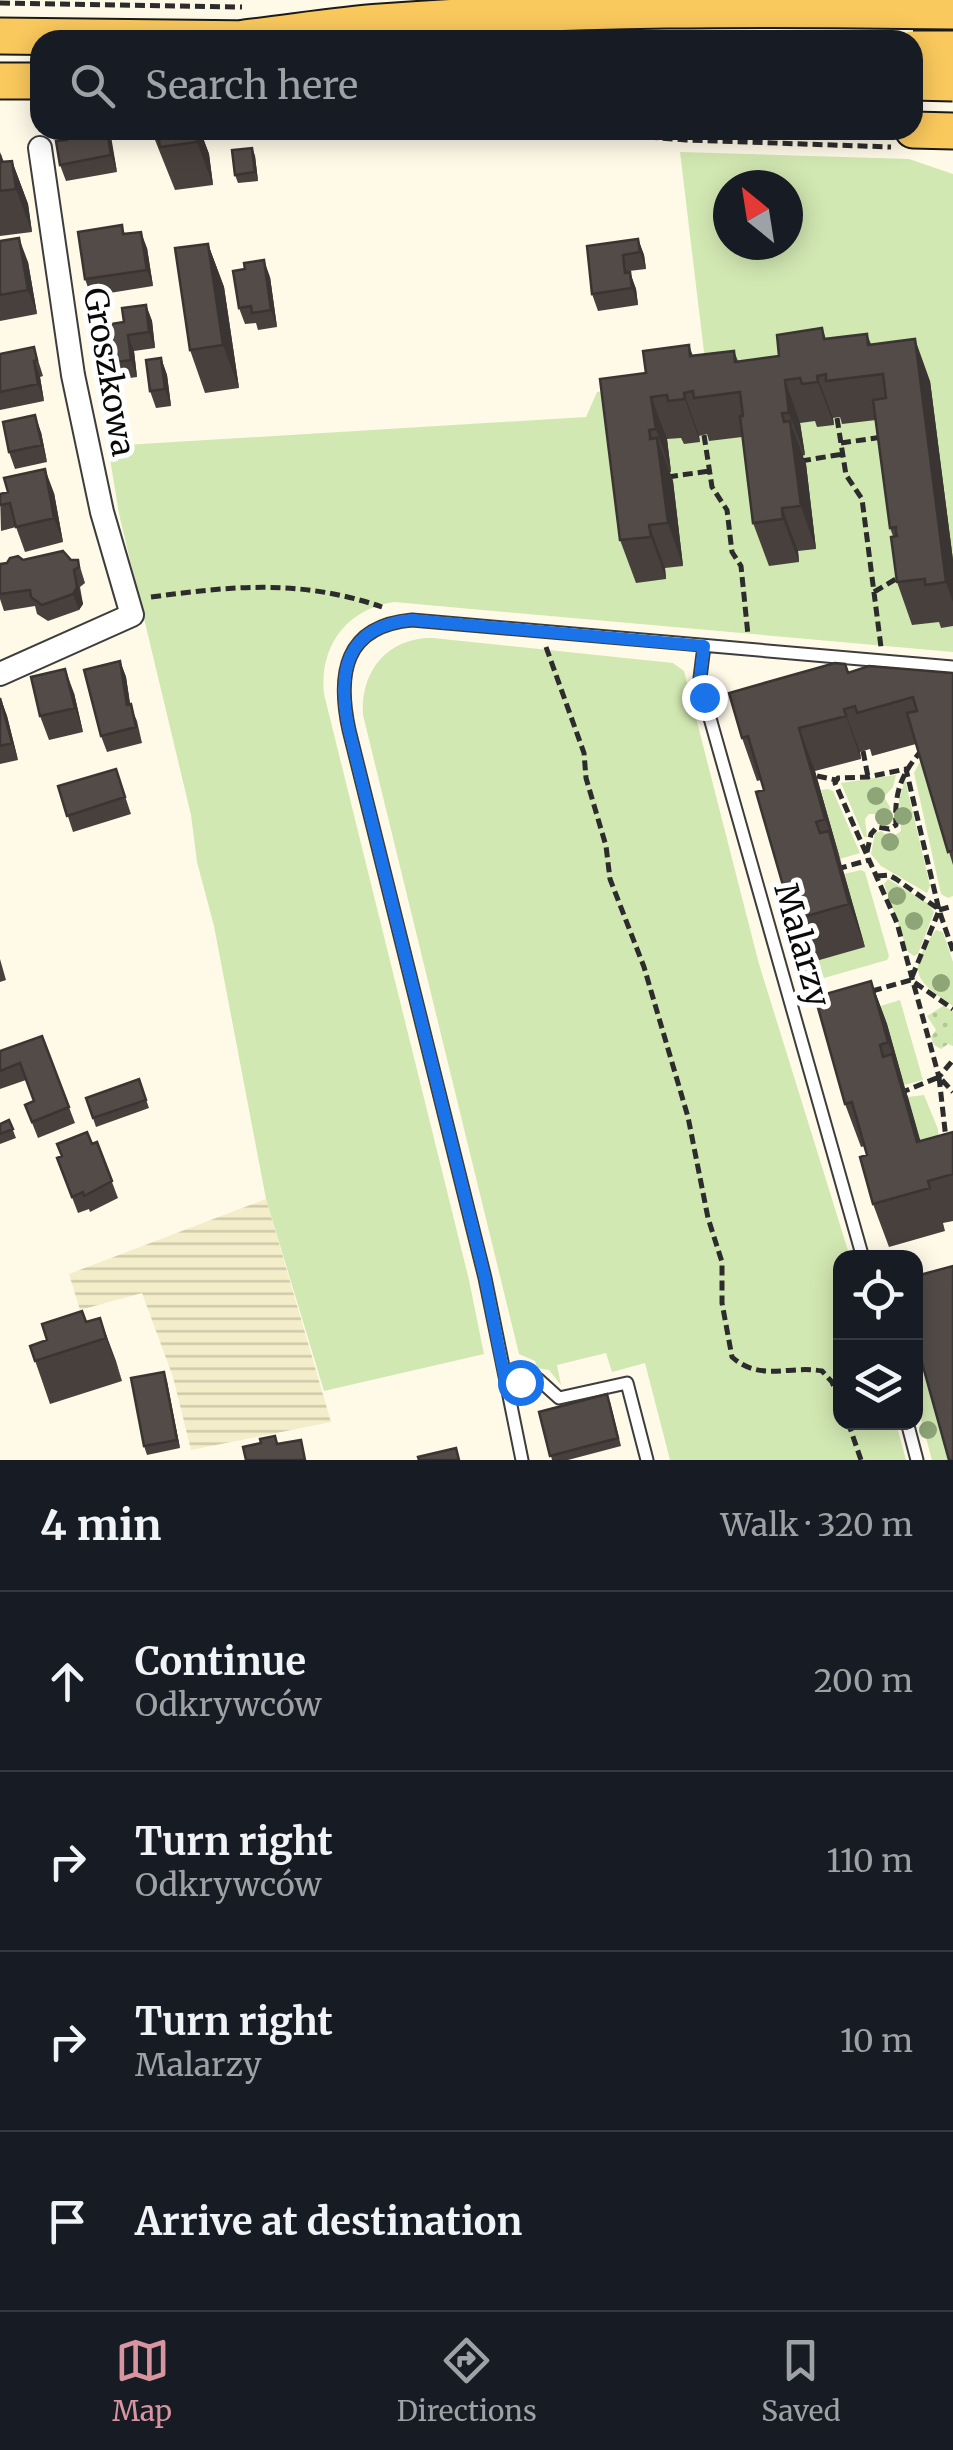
<!DOCTYPE html>
<html lang="en">
<head>
<meta charset="utf-8">
<style>
	body { margin:0; font-family:Merriweather,serif; background:#20242c; color:#f1f3f6 }
	.controls { position:absolute; right:30px; bottom:30px; display:grid; overflow:hidden; border-radius:20px; box-shadow:0 5px 25px #0003 }
	.controls button { width:90px; height:90px; display:grid; place-items:center; padding:0; border:0; border-bottom:2px solid #363941; background:#171b24; color:#f1f3f6; font:50px sans-serif }
	.compass { position:absolute; left:713px; top:170px; width:90px; height:90px; border-radius:50%; background:#171b24; box-shadow:0 5px 25px #0003; rotate:330deg }
	.stop { position:absolute; width:30px; height:30px; margin:-22px; border:8px solid #1a73e8; border-radius:50%; background:#fff }
	.stop.end { background:#1a73e8; border-color:#fff; box-shadow:0 2px 10px #0008 }
	.list { margin:0; padding:0; list-style:none }
	h2 { display:flex; justify-content:space-between; align-items:center; height:130px; margin:0; padding:0 40px; font-size:42px }
	h2 small { font-size:32px; font-weight:400; color:#9ea1a6 }
	.list li { display:grid; grid-template-columns:65px 1fr auto; gap:30px; align-items:center; box-sizing:border-box; height:180px; padding:0 40px; border-top:2px solid #363941 }
	.list b { display:block; font-size:38px; white-space:nowrap }
	.list p { margin:0; font-size:32px; white-space:nowrap; color:#9ea1a6 }
	.list em { font-size:32px; font-style:normal; color:#9ea1a6 }
	.icon { flex:none; width:55px; height:55px; fill:none; stroke:currentColor; stroke-width:2; stroke-linecap:round; stroke-linejoin:round }
	.map { position:relative; flex:none; width:953px; height:1460px; overflow:hidden }
	.search { position:absolute; background:#171b24; box-shadow:0 5px 25px #0003; left:30px; right:30px; top:30px; height:110px; display:flex; align-items:center; gap:25px; box-sizing:border-box; padding:0 35px; border-radius:30px; color:#9ea1a6; font-size:38px }
	.sheet { height:850px; background:#171b24 }
	nav { display:flex; justify-content:space-around; align-items:center; box-sizing:border-box; height:140px; border-top:2px solid #363941; background:#171b24; font-size:28px; color:#9ea1a6 }
	nav a { display:grid; justify-items:center; gap:5px }
	nav .on { color:#d8959f }
	.map>svg:first-child { display:block }
	.farmland { fill:url(#farmland-rules) }
	.grass { fill:#d2e8b2; fill-rule:evenodd }
	.park { fill:url(#park-dots) }
	.lines { fill:none; stroke-linecap:round; stroke-linejoin:round }
	.lane-casing { stroke:#3d3d3d; stroke-width:15 }
	.street-casing { stroke:#3d3d3d; stroke-width:26 }
	.primary-casing { stroke:#1b1b1b; stroke-width:39 }
	.path { stroke:#2c2c2c; stroke-width:5; stroke-dasharray:10 5; stroke-linecap:butt }
	.lane { stroke:#fff; stroke-width:11 }
	.street { stroke:#fff; stroke-width:22 }
	.primary { stroke:#fac95d; stroke-width:35 }
	.primary-bridge-casing { stroke:#1b1b1b; stroke-width:39; stroke-linecap:butt }
	.primary-bridge { stroke:#fac95d; stroke-width:35 }
	.tree { fill:#8da577 }
	.wall { fill:#47403d }
	.shaded-wall { fill:#3a3432 }
	.building { fill:#534b47; stroke:#3a3432; stroke-width:2.5 }
	.route { stroke:#1a73e8; stroke-width:12 }
	.labels { text-anchor:middle; dominant-baseline:central; stroke-width:10; stroke-linejoin:round; paint-order:stroke }
	.street-label { font-size:32px; fill:#0a0a0a; stroke:#fff }
</style>
</head>
<body>
<div class="map">
<svg width="953" height="1460" viewBox="0 0 953 1460">
	<defs>
		<pattern id="farmland-rules" width="6" height="5" patternUnits="userSpaceOnUse" patternTransform="scale(2.5)"><rect width="6" height="5" fill="#f4edc9"/><path d="M0 2.5h6" fill="none" stroke="#d0caab"/></pattern>
		<pattern id="park-dots" width="8" height="8" patternUnits="userSpaceOnUse" patternTransform="scale(2.5)"><rect width="8" height="8" fill="#d2e8b2"/><path d="M2 2h.1M6 6h.1" fill="none" stroke="#b3c698" stroke-width="1.8" stroke-linecap="round"/></pattern>
	</defs>
	<rect width="100%" height="100%" fill="#fff9e8"/>
	<!-- farmland -->
	<path class="farmland" d="M266,1199L331,1422L191,1450L173,1377L142,1293L80,1310L69,1274Z"/>
	<!-- grass -->
	<path class="grass" d="M680,152L909,159L953,174V652L394,602C346,609 319,647 324,694L469,1280L484,1354L324,1391L266,1199L214,926L197,862L191,815L119,514L108,446L586,417L597,392L707,377ZM728,185H788V245H728Z
		M433,638L673,663L684,671L759,964L850,1257L840,1258V1422L896,1423L906,1460H670L645,1363L612,1372L606,1353L557,1365L561,1385L549,1370L537,1368L535,1361L519,1354L363,715C360,672 387,637 433,638Z
		M923,756L953,859V896L948,898L941,894L914,773Z
		M896,775L893,787L884,797L890,807L888,822L883,825L876,814H869L865,819L867,837H864L841,783Z
		M905,779L930,886L927,893L881,866L871,854L875,833L881,831L891,838L901,831L899,800Z
		M828,789L833,791L860,853L840,859L821,790Z
		M861,870L865,872L889,956L887,960L803,984L777,892L788,888L865,947L844,874Z
		M888,879L929,904L934,912L918,954L914,956L908,952L884,884Z
		M936,930L943,932L953,962V1006C916,981 905,972 936,930Z
		M900,1000L923,1080L904,1085L887,1024L851,1015Z
		M924,1095L938,1129L940,1161L930,1175L908,1097Z
		M916,1329L952,1460H932L916,1401Z"/>
	<!-- park -->
	<path class="park" d="M943,1006L953,1011V1046L948,1044L941,1049L934,1045L931,1037L936,1030L927,1016Z"/>
	<g class="lines">
		<!-- lane casing -->
		<g class="lane-casing">
			<path id="lane" d="M704,646L700,678L704,697L863,1258
				M506,1385L538,1379L559,1398L627,1383L647,1460
				M907,1422L917,1460
				M522,1460L485,1278L349,730C337,674 344,626 412,620L953,667"/>
		</g>
		<!-- street casing -->
		<g class="street-casing">
			<path id="street" d="M0,674L132,615L102,512L73,375L40,148"/>
		</g>
		<!-- primary casing -->
		<g class="primary-casing">
			<path id="primary" d="M0,36L266,39
				M245,38C290,33 336,25 381,22C572,8 762,8 953,11
				M0,81H40
				M913,130L953,131"/>
		</g>
		<!-- path -->
		<path class="path" d="M0,3L242,7
			M558,130L686,140L891,147
			M837,418L846,475L862,499L881,647
			M704,435L712,487L727,510L732,552L741,566L748,635
			M841,443L883,437
			M801,461L843,454
			M668,477L709,471
			M874,592L901,576
			M151,597C233,586 301,579 382,607
			M546,647L584,753L586,778L606,846L610,879L644,967L688,1117L708,1218L722,1262V1303L732,1357C760,1382 789,1365 822,1371L832,1382L840,1402
			M863,751L868,777
			M817,776L836,780
			M867,852L871,834L877,827L889,829L896,825C894,793 901,774 922,750
			M837,869L869,860
			M877,876L889,875L896,879L937,908
			M939,910L953,906
			M953,951L939,910L906,769L868,777L838,778L835,783L897,923L939,1077L953,1060
			M912,977L938,913
			M872,991L911,980L953,1009
			M939,1077L946,1139
			M942,1080L953,1092
			M900,1093L939,1077
			M848,1422L861,1460"/>
		<!-- lane -->
		<use href="#lane" class="lane"/>
		<!-- street -->
		<use href="#street" class="street"/>
		<!-- primary -->
		<use href="#primary" class="primary"/>
		<!-- primary-bridge casing -->
		<g class="primary-bridge-casing">
			<path id="primary-bridge" d="M913,49H953
				M913,82L953,83"/>
		</g>
		<!-- primary-bridge -->
		<use href="#primary-bridge" class="primary-bridge"/>
	</g>
	<!-- trees -->
	<g class="tree">
		<circle cx="876" cy="796" r="9"/>
		<circle cx="903" cy="816" r="9"/>
		<circle cx="884" cy="817" r="9"/>
		<circle cx="890" cy="842" r="9"/>
		<circle cx="897" cy="896" r="9"/>
		<circle cx="914" cy="921" r="9"/>
		<circle cx="941" cy="983" r="9"/>
		<circle cx="928" cy="1430" r="9"/>
	</g>
	<!-- wall -->
	<path class="wall" d="M66,130H109L117,172L66,181L60,165L67,140Z
		M151,130H200L209,154L213,185L175,190Z
		M252,148L255,156L258,181L238,183L235,175Z
		M0,152L4,162L12,161L28,204L32,232L0,236Z
		M122,225L125,234L147,248L153,286L91,296L85,279Z
		M638,239L644,255L646,269L629,271L636,289L638,305L598,311L592,294L587,246Z
		M0,241L28,262L37,314L0,321Z
		M208,244L224,287L239,388L205,393L190,350Z
		M270,277L277,327L258,330L256,323L245,324L239,308Z
		M146,305L152,321L155,348L134,351L137,377L103,382L97,365L124,322Z
		M822,328L826,339L867,334L871,344L930,381L953,560V626L941,628L939,622L912,625L897,582L893,536L890,528L876,420L842,424L840,417L833,418L834,425L817,427L815,421L800,423L805,455L802,456L806,464L816,549L798,551L799,562L769,566L753,523L742,437L709,441L707,434L699,436L700,442L684,444L681,438L667,439L671,472H670L673,481L683,566L665,568L666,579L636,583L620,540L646,373L689,345L693,356L734,351L738,361L779,356Z
		M34,347L43,376L40,377L44,401L0,410V354Z
		M161,358L167,375L171,406L156,408L150,391Z
		M41,432L47,462L15,469L9,452Z
		M54,493L63,542L25,552L16,527L1,531L0,494Z
		M23,560H78L85,583L80,587L83,604L79,610L48,621L37,614L35,606L4,611L0,599V564Z
		M120,661L126,677L130,705L137,721L142,743L107,752L101,736Z
		M848,673H953V874V865L916,744L872,756L870,749L860,752L861,759L815,771L865,947L809,963L793,920L761,780L757,781L742,738Z
		M74,693L83,732L49,740L40,716Z
		M0,698L7,716L18,760L0,764Z
		M116,769L131,814L73,832L58,786Z
		M0,959L6,980L0,982Z
		M871,981L887,1024L920,1141L953,1132V1221L943,1223L945,1231L889,1247L873,1204L865,1146L861,1147L845,1104Z
		M42,1036L75,1123L38,1138L25,1105L34,1101L26,1080L0,1089V1051Z
		M139,1079L149,1108L96,1127L86,1098Z
		M9,1120L16,1138L0,1144V1124Z
		M97,1142L118,1198L90,1212L89,1209L78,1213L57,1158Z
		M100,1318L122,1381L50,1404L30,1346Z
		M164,1372L180,1448L147,1455L144,1446Z
		M610,1402L621,1446L568,1460H552L539,1412Z"/>
	<!-- shaded-wall -->
	<path class="shaded-wall" d="M107,130H109L111,136L117,172L111,155Z
		M196,130H200L209,154L213,185L197,142Z
		M252,148L255,156L258,181L255,172Z
		M12,161L28,204L32,232L16,189Z
		M141,232L147,248L153,286L147,270Z
		M19,238L28,262L37,314L28,290Z
		M638,239L644,255L646,269L640,252Z
		M208,244L224,287L239,388L223,345Z
		M264,260L270,277L277,327L271,310Z
		M630,272L636,289L638,305L632,288Z
		M146,305L152,321L155,348L149,332Z
		M128,335L134,351L137,377L131,360Z
		M915,339L930,381L953,560V602L946,582Z
		M161,358L167,375L171,406L165,389Z
		M34,361L40,377L44,401L38,384Z
		M817,376L833,418L834,425L818,382Z
		M785,380L800,423L805,455L789,413Z
		M684,393L699,436L700,442L685,399Z
		M651,397L667,439L671,472L656,429Z
		M782,413L792,441L790,421L806,464L816,549L801,506Z
		M35,415L41,432L47,462L42,445Z
		M649,430L660,459L657,438L673,481L683,566L668,523Z
		M45,469L54,493L63,542L54,518Z
		M782,508L798,551L799,562L783,519Z
		M649,525L665,568L666,579L651,537Z
		M74,570L83,604L79,610L73,594Z
		M120,661L126,677L133,722L127,705Z
		M65,669L74,693L83,732L75,708Z
		M1,699L7,716L18,760L12,743Z
		M844,709L860,752L861,759L846,716Z
		M799,728L815,771L841,862L825,819Z
		M829,831L844,874L865,947L849,904Z
		M871,981L887,1024L904,1085L888,1042Z
		M892,1054L908,1097L933,1185L917,1142Z
		M100,1318L116,1361L122,1381L106,1338Z
		M164,1372L167,1381L180,1448L177,1440Z"/>
	<!-- building -->
	<path class="building" d="M66,130H107L111,155L60,165L56,141L67,140Z
		M157,130H196L197,142L160,147Z
		M252,148L255,172L235,175L232,150Z
		M0,155L1,162L12,161L16,189L0,191Z
		M122,225L123,234L141,232L147,270L85,279L78,232Z
		M19,238L28,290L0,295V241Z
		M638,239L640,252L623,255L625,273L630,272L632,288L592,294L587,246Z
		M208,244L223,345L190,350L175,248Z
		M264,260L271,310L252,313L251,306L239,308L233,271L245,269L244,263Z
		M146,305L149,332L128,335L131,360L97,365L92,327L124,322L122,308Z
		M822,328L824,339L867,334L868,345L915,339L946,582L925,585V579L897,582L891,537L897,536L896,532V527L890,528L873,400L886,398L883,374L826,381V374L817,376L818,382L802,384L800,378L785,380L789,413H782L784,422L790,421L801,506L782,508L783,519L753,523L740,416H743L740,392L694,398L693,391L684,393L685,399L668,401L667,395L651,397L656,429L649,430L650,435V439L657,438L668,523L649,525L651,537L620,540L600,379L646,373L643,351L689,345L690,356L734,351L735,362L779,356L777,335Z
		M34,347L37,360L34,361L38,384L0,392V354Z
		M161,358L165,389L150,391L146,360Z
		M35,415L42,445L9,452L3,422Z
		M45,469L54,518L16,527L10,503L0,505V494L8,492L4,478Z
		M63,551L71,560H78L79,567L74,570L77,587L73,594L42,605L31,597L30,590L0,594V564L7,563L10,558L18,556L23,560Z
		M120,661L127,705L131,704L136,727L101,736L84,670Z
		M835,663L845,664L848,673L869,666L953,673V850L948,852L907,713L917,711L913,697L857,713L855,706L844,709L846,716L799,728L825,819L816,822L820,833L829,831L849,904L793,920L756,792L764,790L748,736L742,738L729,693Z
		M65,669L75,708L40,716L31,677Z
		M0,698L12,743L0,746Z
		M116,769L125,797L67,816L58,786Z
		M871,981L888,1042L880,1045L883,1057L892,1054L917,1142L953,1132V1174L928,1181L930,1188L873,1204L860,1157L867,1155L852,1102L845,1104L815,997Z
		M42,1036L69,1107L32,1122L25,1105L34,1101L20,1063L0,1071V1051Z
		M139,1079L146,1100L93,1118L86,1098Z
		M9,1120L13,1129L0,1134V1124Z
		M87,1132L92,1144L97,1142L112,1181L84,1196L83,1192L72,1197L57,1158L62,1156L57,1144Z
		M953,1266V1460H949L916,1341V1276Z
		M82,1311L86,1322L100,1318L106,1338L35,1361L30,1346L47,1340L42,1324Z
		M164,1372L177,1440L144,1446L131,1378Z
		M607,1394L618,1438L550,1456L539,1412Z
		M275,1436L277,1444L301,1440L305,1460H246L243,1447L261,1443L260,1439Z
		M456,1448L459,1460H419L418,1457Z"/>
	<g class="lines">
		<!-- route -->
		<path class="route" d="M520,1382L506,1384L485,1278L349,730C337,674 344,626 412,620L704,646L700,678L704,697"/>
	</g>
	<g class="labels">
		<!-- street labels -->
		<g class="street-label">
			<text transform="translate(109 372) rotate(80)">Groszkowa</text>
			<text transform="translate(802 945) rotate(74)">Malarzy</text>
		</g>
	</g>
</svg>
<div class="controls">
<button><svg class="icon" aria-label="locate" viewBox="0 0 24 24"><circle cx="12" cy="12" r="6"/><path d="M12 2v4M12 18v4M2 12h4M18 12h4"/></svg></button>
<button><svg class="icon" aria-label="layers" viewBox="0 0 24 24"><path d="M12 4l9 5-9 5-9-5zM3 14l9 5 9-5"/></svg></button>
</div>
<svg class="compass" viewBox="-18 -18 36 36"><path d="M0-13l5 13h-10z" fill="#e53935"/><path d="M0 13l5-13h-10z" fill="#9ea1a6"/></svg>
<div class="stop" style="left:520px;top:1382px"></div>
<div class="stop end" style="left:704px;top:697px"></div>
<div class="search"><svg class="icon" aria-label="search" viewBox="0 0 24 24"><circle cx="10" cy="10" r="6"/><path d="M15 15l6 6"/></svg>Search here</div>
</div>
<section class="sheet">
<h2>4 min<small>Walk · 320 m</small></h2>
<ul class="list">
<li><svg class="icon" aria-label="ahead" viewBox="0 0 24 24"><path d="M12 20V5M6 11l6-6 6 6"/></svg><div><b>Continue</b><p>Odkrywców</p></div><em>200 m</em></li>
<li><svg class="icon" aria-label="right" viewBox="0 0 24 24"><path d="M7 20v-9h11M14 6l5 5-5 5"/></svg><div><b>Turn right</b><p>Odkrywców</p></div><em>110 m</em></li>
<li><svg class="icon" aria-label="right" viewBox="0 0 24 24"><path d="M7 20v-9h11M14 6l5 5-5 5"/></svg><div><b>Turn right</b><p>Malarzy</p></div><em>10 m</em></li>
<li><svg class="icon" aria-label="arrive" viewBox="0 0 24 24"><path d="M6 21V4h12l-3 4 3 4H6"/></svg><div><b>Arrive at destination</b></div></li>
</ul>
</section>
<nav>
<a class="on"><svg class="icon" aria-label="map" viewBox="0 0 24 24"><path d="M3 6l6-2 6 2 6-2v14l-6 2-6-2-6 2zM9 4v14M15 6v14"/></svg>Map</a>
<a><svg class="icon" aria-label="directions" viewBox="0 0 24 24"><path d="M12 3l9 9-9 9-9-9zM9 14v-3h6M13 9l2 2-2 2"/></svg>Directions</a>
<a><svg class="icon" aria-label="saved" viewBox="0 0 24 24"><path d="M7 4h10v16l-5-4-5 4z"/></svg>Saved</a>
</nav>
</body>
</html>
